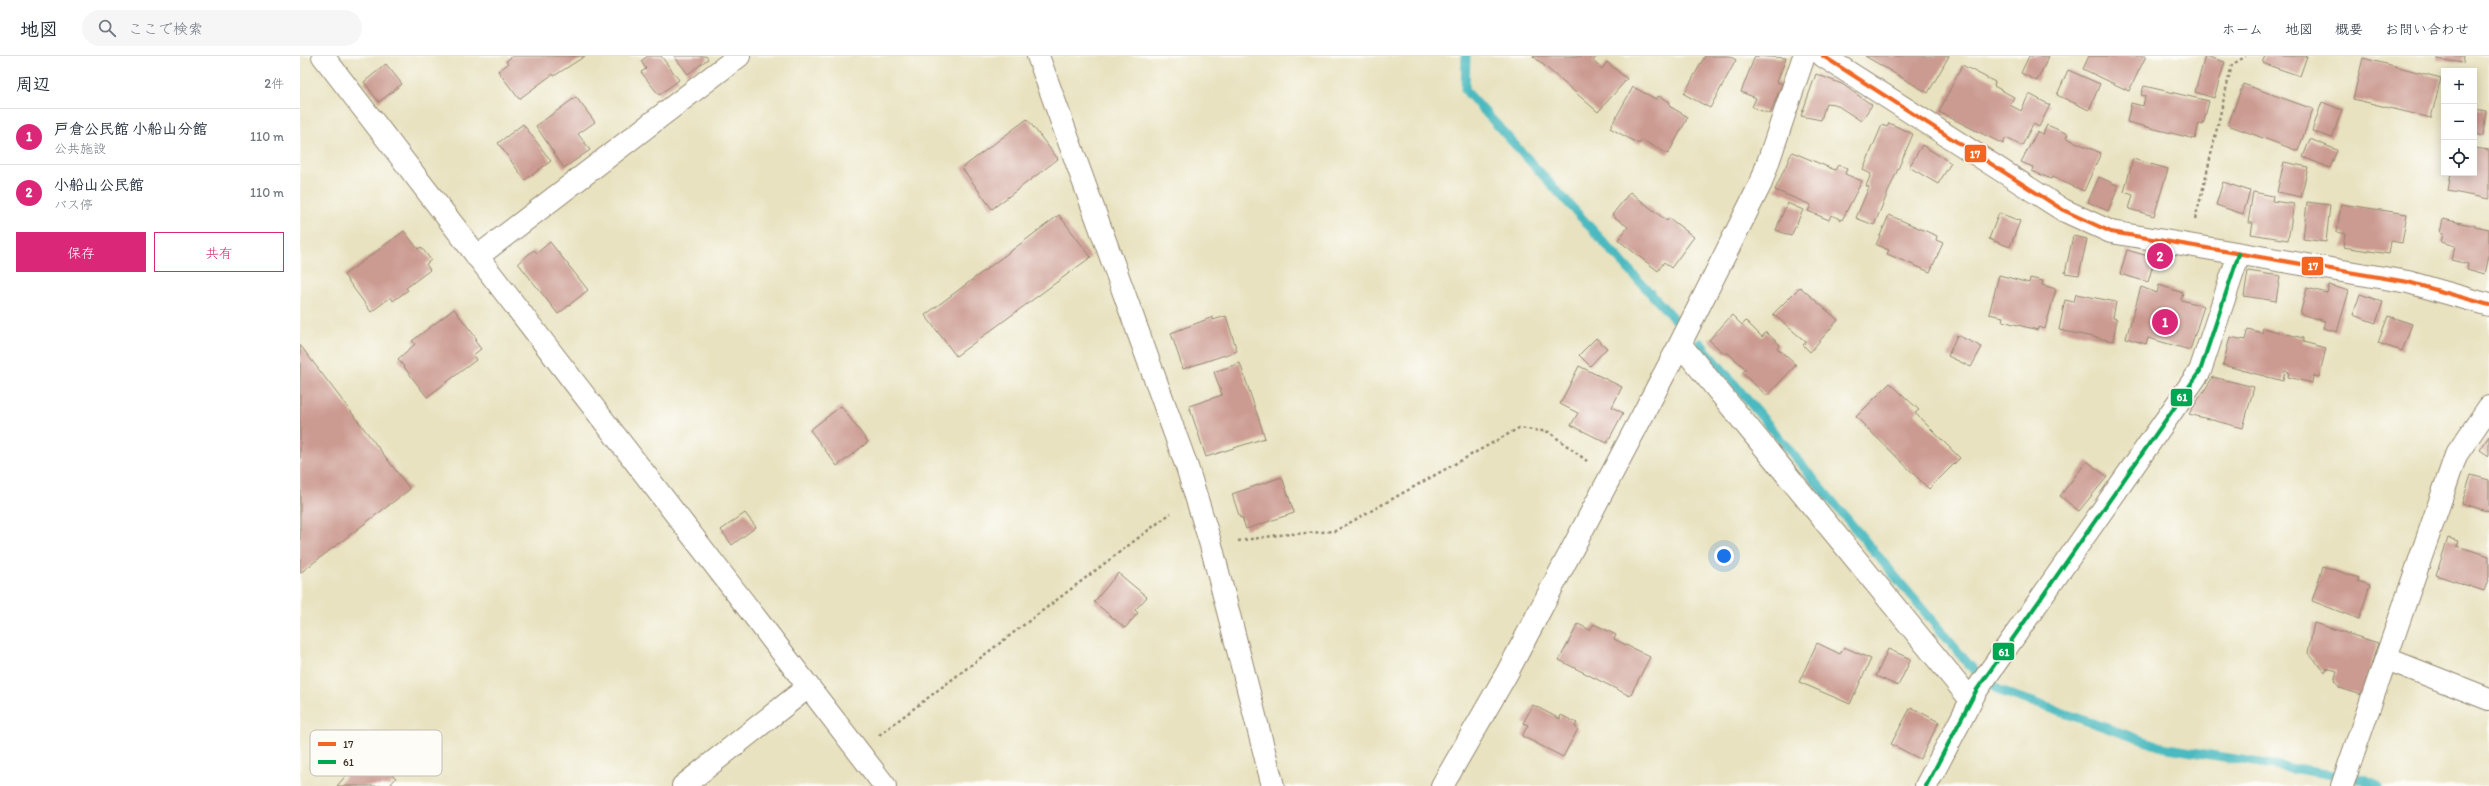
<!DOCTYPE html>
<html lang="ja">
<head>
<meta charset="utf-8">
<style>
	body { margin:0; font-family:Itim,"Klee One",sans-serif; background:#f6f6f7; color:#1f2937 }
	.controls { position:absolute; right:12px; top:12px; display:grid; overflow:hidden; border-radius:0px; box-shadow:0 2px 10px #0003 }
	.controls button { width:36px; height:36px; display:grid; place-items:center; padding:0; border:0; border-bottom:1px solid #e0e1e3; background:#fff; color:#1f2937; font:20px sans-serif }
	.you { position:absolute; left:1424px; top:500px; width:14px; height:14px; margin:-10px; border:3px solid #fff; border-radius:50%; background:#1a73e8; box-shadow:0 0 0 6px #1a73e833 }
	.badge { display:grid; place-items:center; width:26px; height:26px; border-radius:50%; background:#db2777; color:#fff; font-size:13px; font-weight:700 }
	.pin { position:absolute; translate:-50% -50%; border:2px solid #fff; box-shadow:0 1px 4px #0006 }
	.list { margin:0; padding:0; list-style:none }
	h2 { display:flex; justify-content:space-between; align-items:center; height:52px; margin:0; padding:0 16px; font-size:17px }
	h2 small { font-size:13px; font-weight:400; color:#747a83 }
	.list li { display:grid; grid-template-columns:26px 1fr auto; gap:12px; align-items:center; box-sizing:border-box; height:56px; padding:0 16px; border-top:1px solid #e0e1e3 }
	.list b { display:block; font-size:15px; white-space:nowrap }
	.list p { margin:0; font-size:13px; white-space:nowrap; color:#747a83 }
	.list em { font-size:13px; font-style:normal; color:#747a83 }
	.actions { display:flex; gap:8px; padding:12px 16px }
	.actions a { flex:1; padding:9px 0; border:1px solid #db2777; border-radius:0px; text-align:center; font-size:14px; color:#db2777 }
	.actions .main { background:#db2777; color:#fff }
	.icon { flex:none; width:22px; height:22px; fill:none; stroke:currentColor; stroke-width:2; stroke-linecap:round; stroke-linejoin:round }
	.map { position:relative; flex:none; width:2189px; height:730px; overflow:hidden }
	header { display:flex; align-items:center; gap:24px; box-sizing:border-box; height:56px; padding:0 20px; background:#fff; border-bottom:1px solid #e0e1e3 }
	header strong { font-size:19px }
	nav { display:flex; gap:22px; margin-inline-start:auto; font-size:14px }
	.search { width:280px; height:36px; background:#f6f6f7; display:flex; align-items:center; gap:10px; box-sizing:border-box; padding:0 14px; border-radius:22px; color:#747a83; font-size:15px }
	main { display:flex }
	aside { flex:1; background:#fff }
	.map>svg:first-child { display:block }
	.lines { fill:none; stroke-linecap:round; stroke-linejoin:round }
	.stream { stroke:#4bbac0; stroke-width:9 }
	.building { fill:#cb9a90 }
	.street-casing { stroke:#92866f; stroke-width:24 }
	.path { stroke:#92866f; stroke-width:2.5; stroke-dasharray:3 3; stroke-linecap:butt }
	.street { stroke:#fff; stroke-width:22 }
	.bus-1-casing { stroke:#fdfcf7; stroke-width:7 }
	.bus-2-casing { stroke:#fdfcf7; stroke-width:7 }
	.bus-1 { stroke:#f26522; stroke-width:4 }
	.bus-2 { stroke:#00a651; stroke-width:4 }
	.key { fill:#fdfcf7; stroke:#c3bdb6; stroke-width:1 }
	.key-label { font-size:11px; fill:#3b2a1e }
	.line-badge { stroke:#fdfcf7; stroke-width:1.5 }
	.badge-label { font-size:11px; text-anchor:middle; font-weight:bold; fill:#fff }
</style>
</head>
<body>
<header>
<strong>地図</strong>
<div class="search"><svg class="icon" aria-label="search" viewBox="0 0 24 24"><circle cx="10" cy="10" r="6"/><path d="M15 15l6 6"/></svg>ここで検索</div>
<nav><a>ホーム</a><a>地図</a><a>概要</a><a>お問い合わせ</a></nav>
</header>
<main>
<aside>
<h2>周辺<small>2件</small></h2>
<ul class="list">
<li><span class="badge">1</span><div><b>戸倉公民館 小船山分館</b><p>公共施設</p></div><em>110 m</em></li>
<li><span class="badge">2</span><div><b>小船山公民館</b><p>バス停</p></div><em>110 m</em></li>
</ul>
<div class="actions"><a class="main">保存</a><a>共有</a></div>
</aside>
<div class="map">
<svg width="2189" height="730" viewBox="0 0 2189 730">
	<rect width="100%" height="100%" fill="#fdfcf7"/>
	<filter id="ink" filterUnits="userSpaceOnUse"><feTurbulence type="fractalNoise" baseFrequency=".025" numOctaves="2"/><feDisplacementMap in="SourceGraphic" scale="8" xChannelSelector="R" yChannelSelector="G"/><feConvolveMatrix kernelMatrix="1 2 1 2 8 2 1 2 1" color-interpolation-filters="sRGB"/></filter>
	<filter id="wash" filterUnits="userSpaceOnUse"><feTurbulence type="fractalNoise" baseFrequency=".012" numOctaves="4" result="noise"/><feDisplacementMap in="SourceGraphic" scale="16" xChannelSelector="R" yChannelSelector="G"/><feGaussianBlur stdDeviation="0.9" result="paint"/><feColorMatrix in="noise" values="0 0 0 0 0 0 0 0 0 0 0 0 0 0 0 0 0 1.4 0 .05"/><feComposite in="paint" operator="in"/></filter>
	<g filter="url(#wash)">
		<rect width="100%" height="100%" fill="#e8e2c0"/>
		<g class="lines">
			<!-- stream -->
			<path class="stream" d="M1166,0L1165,34L1374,263
				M1400,287L1670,610L1700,635L1862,691L2064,724L2078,730"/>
		</g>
		<g id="blocks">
			<!-- building -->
			<path class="building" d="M213,0H285L254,20L253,18L219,43L198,15L208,8L206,5Z
				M348,0H361L379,24L359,39L341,16L346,13L341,5Z
				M374,0H406L408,3L388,18Z
				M1233,0H1297L1293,5L1302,13L1307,6L1327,23L1298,56Z
				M1405,0H1429L1436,4L1410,52L1384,38Z
				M1455,0L1486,2L1477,26L1482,28L1470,58L1452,51L1456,42L1441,36Z
				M1565,0H1649L1628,37Z
				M1729,0H1749L1737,25L1721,17Z
				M1789,0H1846L1829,35L1783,13Z
				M1905,0L1925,6L1914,42L1895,36Z
				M1965,0H2007L2000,20L1962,7Z
				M2137,0H2164L2163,7L2137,3Z
				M2063,2L2141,22L2131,62L2053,43Z
				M86,8L102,28L79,46L64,26Z
				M1662,9L1695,26L1694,30L1714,41L1710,49L1721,55L1729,38L1750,49L1739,71L1733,68L1722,90L1706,82L1703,88L1639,56Z
				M1768,14L1800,28L1789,54L1757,39Z
				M1516,18L1542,28L1572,49L1561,65L1535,48L1526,47L1521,64L1501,60Z
				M1943,28L2013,53L1998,95L1928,69Z
				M1844,30L1909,45L1903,69L1899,68L1895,83L1827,66L1831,47L1843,50L1845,40L1841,39Z
				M1333,31L1356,43L1358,40L1370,46L1369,50L1388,61L1368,98L1342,84L1339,88L1310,72Z
				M276,41L295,66L278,78L290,94L264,112L236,70Z
				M2022,46L2042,54L2032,82L2012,75Z
				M2174,53L2186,55L2183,80L2174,78Z
				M727,63L758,103L692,153L662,112Z
				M1589,67L1613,78L1574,169L1556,162L1569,131L1566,130L1571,118L1563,114L1582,69L1587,71Z
				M223,68L251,105L225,124L198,87Z
				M1747,69L1768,78L1766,82L1801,97L1784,135L1752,121L1751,123L1732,115L1733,111L1721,106L1737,76L1743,78Z
				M2010,83L2037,94L2030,112L2003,101Z
				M1622,89L1651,107L1638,128L1609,111Z
				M2174,92L2189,94V143L2148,135L2151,117H2174Z
				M1492,96L1535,114L1538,109L1547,113L1545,118L1562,125L1542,164L1531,159L1529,164L1508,155L1511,149L1475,134Z
				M1833,103L1868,113L1854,160L1829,153L1833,139L1824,136Z
				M1984,106L2008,111L2001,141L1977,136Z
				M1799,121L1819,130L1808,155L1788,146Z
				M1923,126L1950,135L1943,158L1916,149Z
				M1330,136L1367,165L1369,162L1394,181L1371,212L1364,206L1358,215L1318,184L1328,171L1312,159Z
				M1953,136L1973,140L1972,145L1994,148L1988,184L1951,178L1953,167H1948Z
				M2007,146L2030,149L2026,186L2003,183Z
				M1487,147L1503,154L1491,180L1476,174Z
				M2041,148L2107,158L2102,187L2091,185L2089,198L2043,191L2045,178L2037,176Z
				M1699,157L1720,165L1710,191L1689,183Z
				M759,159L791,201L656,300L625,259Z
				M1589,159L1637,180L1636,184L1643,187L1630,216L1587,198L1589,194L1576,189Z
				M2143,163L2189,173V200L2185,218L2167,213L2168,208L2151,204L2155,190L2141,186L2143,178L2140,177Z
				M104,175L118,193L121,191L131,204L126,208L130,214L106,232L108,234L93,245L91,241L71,256L44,219Z
				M1773,180L1787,183L1779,219L1765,217Z
				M250,186L288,234L258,258L218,207L234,194L237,197Z
				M1827,194L1855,202L1848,226L1820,218Z
				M1948,215L1980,220L1976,245L1944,240Z
				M1699,219L1729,227L1730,222L1743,225L1742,229L1756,233L1745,273L1738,271V274L1702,265L1703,261L1689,258Z
				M1859,229L1883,237L1881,244L1904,250L1890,294L1848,282L1846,288L1826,282L1841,231L1857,237Z
				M2029,229L2049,235L2037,276L2023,272L2025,265L2000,258L2007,232L2027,237Z
				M1500,231L1538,264L1510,296L1503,289L1506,286L1473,258Z
				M1776,238L1816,246L1813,262L1817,263L1813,285L1759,274L1765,244L1774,246Z
				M2060,238L2083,246L2076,267L2053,259Z
				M154,253L177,283L175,285L181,293L173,299L176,304L127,341L98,303L115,288L112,285Z
				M1432,259L1442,269L1446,265L1462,281L1466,276L1480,289L1477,292L1496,309L1467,340L1442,317L1446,313L1427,296L1425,298L1409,284Z
				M926,260L937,295L883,313L871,277L913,261V264Z
				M2088,260L2112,268L2102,295L2078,287Z
				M1963,272L2003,282V286L2026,292L2019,321L2013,320L2012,327L1988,321L1989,316L1985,315L1983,325L1923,309L1930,281L1945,284L1948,273L1962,277Z
				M1657,279L1682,291L1671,311L1648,300Z
				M1296,282L1307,292L1290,310L1279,299Z
				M0,289L110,433L0,517Z
				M940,307L965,382L906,401L889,350L922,339L914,316Z
				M1279,310L1322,331L1312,351L1323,357L1307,387L1271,369L1278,357L1260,348Z
				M1913,321L1954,331L1943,372L1889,358Z
				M1590,327L1619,354L1615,357L1660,402L1629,433L1556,361Z
				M541,350L568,386L537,410L510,374Z
				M2189,380V400L2180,394Z
				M1787,405L1807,421L1779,455L1760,440Z
				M2171,419L2189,424V456L2162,447Z
				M982,421L994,457L946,473L942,461L940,462L932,438Z
				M445,457L456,471L432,489L421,474Z
				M2148,482L2159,485L2157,490L2189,500V521L2184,535L2136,519Z
				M2023,510L2059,522L2058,525L2070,529L2059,563L2012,545Z
				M818,517L847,541L835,554L838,557L825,572L794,546Z
				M2014,567L2078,587L2062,639L2040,632L2034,625L2037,615L2027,612L2025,616L2008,597Z
				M1278,568L1290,574L1294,568L1316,579L1314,583L1350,601L1330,640L1259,604Z
				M1517,587L1540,598L1544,591L1571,603L1550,648L1499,626Z
				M1588,593L1611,603L1598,630L1576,620Z
				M1233,649L1260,663L1261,659L1277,667L1275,671L1278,673L1263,701L1222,680L1228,669L1223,667Z
				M1611,651L1639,666L1620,703L1591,688Z
				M65,697L96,722L89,730H37Z"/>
		</g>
	</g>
	<g filter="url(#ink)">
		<use href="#blocks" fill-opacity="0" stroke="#92866f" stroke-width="1"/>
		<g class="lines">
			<!-- street casing -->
			<g class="street-casing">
				<path id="street" d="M23,0L585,730
					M738,0L887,411L911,489L973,730
					M1523,0L1763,154L1811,176L2108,226L2189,249
					M177,201L439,0
					M1380,288L1671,644
					M2087,603L2189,643
					M383,730L508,631
					M1142,730L1207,617L1380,288L1461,127L1504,0
					M1626,730L1676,635L1900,315L1939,198
					M2042,730L2156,399L2189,351"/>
			</g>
			<!-- path -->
			<path class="path" d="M1895,163C1909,112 1919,60 1932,9L1946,0
				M938,485L979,479L1035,475L1219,372L1249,376L1287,405
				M579,679L871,457"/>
			<!-- street -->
			<use href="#street" class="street"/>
			<!-- bus-1 casing -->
			<g class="bus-1-casing">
				<path id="bus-1" d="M1523,0L1763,154L1811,176L2108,226L2189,249"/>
			</g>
			<!-- bus-2 casing -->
			<g class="bus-2-casing">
				<path id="bus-2" d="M1626,730L1676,635L1900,315L1939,198"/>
			</g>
			<!-- bus-1 -->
			<use href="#bus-1" class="bus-1"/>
			<!-- bus-2 -->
			<use href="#bus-2" class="bus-2"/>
		</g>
	</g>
	<!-- legend -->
	<rect x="10" y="674" width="132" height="46" rx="6" class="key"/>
	<rect x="18" y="686" width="18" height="4" fill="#f26522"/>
	<rect x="18" y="704" width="18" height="4" fill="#00a651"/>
	<g class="key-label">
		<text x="43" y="692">17</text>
		<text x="43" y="710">61</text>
	</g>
	<g class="line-badge">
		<rect x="1664" y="88" width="23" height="19" rx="4" fill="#f26522"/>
		<rect x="2001" y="200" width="23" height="20" rx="4" fill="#f26522"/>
		<rect x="1870" y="332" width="23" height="19" rx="4" fill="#00a651"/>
		<rect x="1692" y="586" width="23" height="19" rx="4" fill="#00a651"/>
	</g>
	<g class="badge-label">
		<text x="1675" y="102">17</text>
		<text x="2013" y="214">17</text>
		<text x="1882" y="345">61</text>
		<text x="1704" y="600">61</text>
	</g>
</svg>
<div class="controls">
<button>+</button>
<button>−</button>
<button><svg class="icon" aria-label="locate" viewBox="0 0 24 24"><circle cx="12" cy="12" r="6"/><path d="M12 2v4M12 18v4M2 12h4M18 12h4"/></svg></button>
</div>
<div class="you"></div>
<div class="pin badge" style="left:1865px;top:266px">1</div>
<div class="pin badge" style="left:1860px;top:200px">2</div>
</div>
</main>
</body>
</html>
